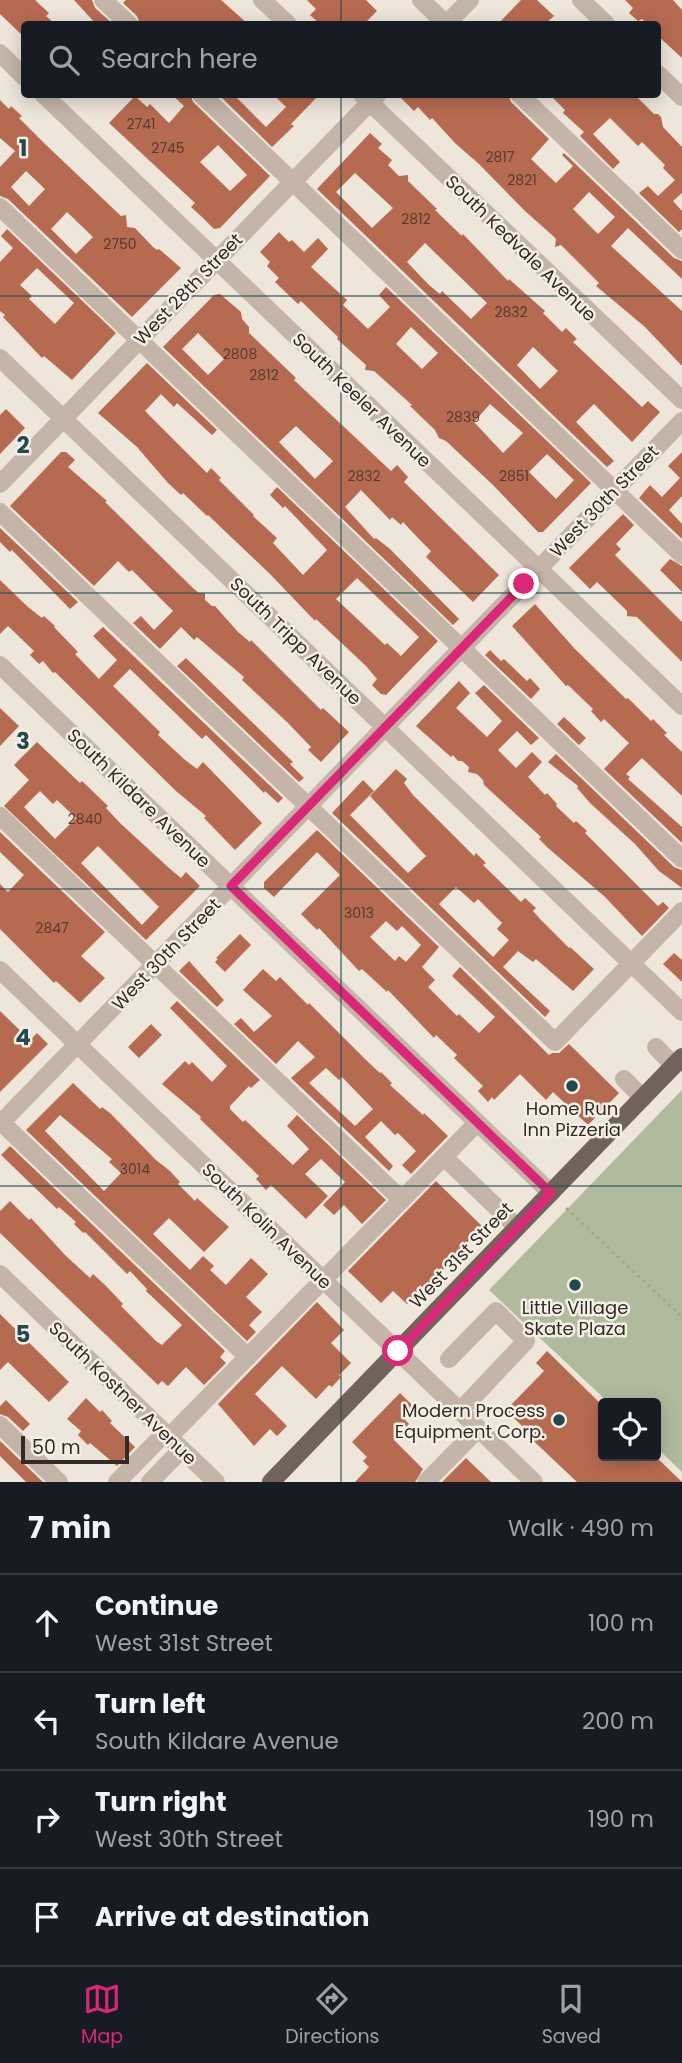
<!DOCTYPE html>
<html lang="en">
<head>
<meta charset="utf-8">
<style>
	body { margin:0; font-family:Poppins,sans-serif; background:#242831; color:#f1f3f6 }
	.controls { position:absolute; right:21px; bottom:21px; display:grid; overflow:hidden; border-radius:7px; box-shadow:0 4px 18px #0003 }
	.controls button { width:63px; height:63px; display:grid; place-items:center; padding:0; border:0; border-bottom:2px solid #363941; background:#171b24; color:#f1f3f6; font:35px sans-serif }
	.scale { position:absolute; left:21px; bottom:18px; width:108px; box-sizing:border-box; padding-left:7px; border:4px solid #322b27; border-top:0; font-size:19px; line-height:24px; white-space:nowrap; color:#322b27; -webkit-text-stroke:5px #f6efe6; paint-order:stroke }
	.stop { position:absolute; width:21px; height:21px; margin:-16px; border:5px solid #db2777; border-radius:50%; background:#fff }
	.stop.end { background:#db2777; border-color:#fff; box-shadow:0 2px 7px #0008 }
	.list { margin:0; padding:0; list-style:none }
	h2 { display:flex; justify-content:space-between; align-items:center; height:91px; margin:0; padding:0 28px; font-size:30px }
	h2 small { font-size:23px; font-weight:400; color:#9ea1a6 }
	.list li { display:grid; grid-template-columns:46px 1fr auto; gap:21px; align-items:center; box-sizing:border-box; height:98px; padding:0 28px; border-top:2px solid #363941 }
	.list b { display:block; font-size:26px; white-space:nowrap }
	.list p { margin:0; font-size:23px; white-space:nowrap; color:#9ea1a6 }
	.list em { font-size:23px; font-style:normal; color:#9ea1a6 }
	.icon { flex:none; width:38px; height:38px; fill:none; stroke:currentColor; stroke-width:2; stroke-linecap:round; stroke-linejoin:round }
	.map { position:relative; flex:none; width:682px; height:1482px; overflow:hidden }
	.search { position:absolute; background:#171b24; box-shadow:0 4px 18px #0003; left:21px; right:21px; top:21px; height:77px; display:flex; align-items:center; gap:18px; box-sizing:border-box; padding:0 24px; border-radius:7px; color:#9ea1a6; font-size:26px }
	.sheet { height:483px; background:#171b24 }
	nav { display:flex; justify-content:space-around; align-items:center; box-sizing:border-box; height:98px; border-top:2px solid #363941; background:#171b24; font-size:19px; color:#9ea1a6 }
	nav a { display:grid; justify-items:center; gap:4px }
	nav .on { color:#db2777 }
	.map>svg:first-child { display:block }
	.green { fill:#b0bb9d }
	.building { fill:#b66b50; fill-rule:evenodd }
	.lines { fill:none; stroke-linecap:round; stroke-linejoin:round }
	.path { stroke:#b0a093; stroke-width:2.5; stroke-dasharray:3.5 3.5; stroke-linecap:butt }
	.minor { stroke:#c4b5a8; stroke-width:18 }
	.major { stroke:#72635a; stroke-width:18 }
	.route { stroke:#db2777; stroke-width:9 }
	.grid { fill:none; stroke:#224a4e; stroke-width:2; stroke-opacity:0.55 }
	.poi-dot { fill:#224a4e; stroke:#f6efe6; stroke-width:2.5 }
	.labels { text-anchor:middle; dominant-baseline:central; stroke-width:5; stroke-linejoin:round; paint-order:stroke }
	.number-label { font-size:14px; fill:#533b31 }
	.street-label { font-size:18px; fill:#322b27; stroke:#f6efe6 }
	.poi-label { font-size:18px; fill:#322b27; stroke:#f6efe6 }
	.grid-label { font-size:23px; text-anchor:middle; font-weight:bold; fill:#224a4e; stroke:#f6efe6; stroke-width:5; stroke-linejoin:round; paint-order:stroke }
</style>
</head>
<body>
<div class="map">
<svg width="682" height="1482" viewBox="0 0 682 1482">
	<rect width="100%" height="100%" fill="#eee5db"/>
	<!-- green -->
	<path class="green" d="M682,1090V1472L656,1447V1403H609L489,1290Z"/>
	<!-- building -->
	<path class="building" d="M0,0H35L49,13L46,16L55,24H24V37L0,14Z
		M74,0H92L95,8L113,24H96Z
		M126,0H221L248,24H140L137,16L123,3Z
		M307,0H366L377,11L364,24H320L310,15L316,9Z
		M521,0H537L554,16L545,24H498Z
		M625,0H673L682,10V58L657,35V24H648L642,19L638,21L629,13L633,8Z
		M171,94H190L193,102L270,176L220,228L214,229L202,217L191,207L195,203L109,123L135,96L147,107L150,104L169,123L184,106ZM218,145L247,175L230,191L200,162Z
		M218,94H233L266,127L286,107L273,94H320L291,124L294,126L272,147Z
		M397,94H508L511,102L549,139L531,159L556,183L573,166L562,155L564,153L674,258L682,261V279L628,228L611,246L682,311V366L645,327L596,286L599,283L561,245L555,247L556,239L552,235L525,211L479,164L456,144L432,118L430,120L418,107L414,111ZM589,192L615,217L598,234L573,209Z
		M549,94H634L654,114H658L661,117L663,127L682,147V193L673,201L682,211V229L679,232L639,193L648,186L658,196L675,180L663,168L665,165L642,142L638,146L610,118L593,134L620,162L613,169L580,136L584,132L563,113L565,110Z
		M0,100L9,109L11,106L22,116L19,118L45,144L121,216L126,215L127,227L135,228L153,247L157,250L159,249L181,268L132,317L8,199L0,196V167L15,151L0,138ZM26,171L45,189L29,206L11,187ZM67,212L93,237L76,254L51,229Z
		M370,133L382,144L378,148L392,160L388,165L399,176L408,175V181L437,209L435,210L462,236L463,234L508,281L509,279L545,311L543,313L562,332L566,328L577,339L573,342L642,407L648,401L660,412L632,442L594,404L576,422L614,461L607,467L317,189ZM355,173L393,208L372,228L336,192ZM425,243L487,303L471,319L442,291L440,294L429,285L407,262ZM533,347L558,371L540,389L517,365Z
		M7,229L116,333L72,380L44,356L42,358L3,317L5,315L0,311V262L13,248L1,236ZM37,268L74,303L55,324L29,299L32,296L20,285Z
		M279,232L289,242L292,240L304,252L318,238L328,249L311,267L347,300L343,305L368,329L390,307L379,295L386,287L591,483L543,532H538L493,485L446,441L439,438L435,430L410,406L412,405L374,371L365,370L366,365L337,339L338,337L301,301L298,304L275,282L279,278L267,266L270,262L260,252ZM411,327L438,353L422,369L396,344ZM490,404L523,433L503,453L474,422ZM547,454L574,480L556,499L529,472Z
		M220,294L241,312L242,319L249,327V333L296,378L294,380L391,471L397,465L408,477L404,482L499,575L473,602L426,557L431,551L419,539L403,522L401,525L392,517L390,520L361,490L345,507L374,539L376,538L390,549L459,619L453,625L163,347L214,295ZM198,333L224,359L208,375L182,349ZM296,426L333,461L315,479L279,442Z
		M147,363L217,430L212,435L177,403L174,407L161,394L145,411L207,473L211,468L221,478L219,480L254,515L253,516L277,538L273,543L303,575L327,550L285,506L283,508L270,495L277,487L438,641L386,695L381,694L372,685L377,679L366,666L316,619L315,621L270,574L208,515L207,516L183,493L181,495L168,483L137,447L98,413ZM357,578L419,637L401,656L387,643L385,645L336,599Z
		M6,409L25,428L0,454V415Z
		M61,452H66L75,460L68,467L107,501L105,502L194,589L199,593H205V600L212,606H215L238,632L250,642L251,640L321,710L323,708L349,732L321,762L308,750L311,747L287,722L242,680L244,677L197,637L194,640L181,627L160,649L133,623L141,616L154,630L173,611L132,570L129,572L118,561L94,586L10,506Z
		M682,452V496L669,510L682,524V539L639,498L650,485L662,497L680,478L668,466Z
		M623,514L634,525L616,544L621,549L615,555L682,622V662L637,617L627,616V611L623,607L597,582L590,589L569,568Z
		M0,528L78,602L70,609L12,550L10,552L0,542Z
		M670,559L682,566V592L660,570Z
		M0,580L28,607L42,618L44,616L55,626L54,627L78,652L75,654L99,679L117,660L93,636L103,627L283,798L278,803L265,791L264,793L206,735L202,739L130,669L113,686L160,732L158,735L184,759L197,769L203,762L262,823L235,850L204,818L206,816L176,791L55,672L53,673L43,661L39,664L30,655L34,651L8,626L0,634Z
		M535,604L574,648L626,699L628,698L651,721L653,719L667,733L664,735L682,752V796L642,758L626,774L630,777L628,779L682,827V843L604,769L629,743L604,719L601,722L591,711L593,709L568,685L566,686L512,626Z
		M490,650L501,661L504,659L527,681L530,678L540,689L531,699L485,655Z
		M186,658L293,762L290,764L304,778L299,782L177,666Z
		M459,681L470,693L456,708L487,737L502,721L475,693L484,685L539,738L531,745L517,731L498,750L516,768L532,752L542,762L528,777L545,795L547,793L557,804L556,806L574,823L576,821L587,831L585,833L658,906L663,902L669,908L642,936L605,897L547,847L539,839L541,837L484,785L483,780L477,774L468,772L469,767L462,761H458L453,755L451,757L416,726Z
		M0,708L19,726L0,746Z
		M564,717L586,738L579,745L557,724Z
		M37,742L80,783L82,781L108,806L106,808L120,823L169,868L181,878L186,872L200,886L146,940L4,806L29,780L14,765ZM40,791L53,804L57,800L76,818L55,839L24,807ZM98,846L159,907L142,925L81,863Z
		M556,754L674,867L682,870V888L659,871L635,844L590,803L577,788L578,786L548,762Z
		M396,769L407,779L404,783L413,795L474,856L476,853L486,863L483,865L521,902L525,898L536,908L533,911L541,920L569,948L570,947L594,969L573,991L536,959L533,962L518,951L503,967L550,1011L545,1017L332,813L363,780L374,791L350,815L408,873L426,856L370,796ZM456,887L474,903L478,899L502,923L497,929L509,940L493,957L439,904Z
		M317,830L439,947L422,967L435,980L428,987L457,1016L459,1014L479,1033L495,1017L452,976L460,967L549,1055L552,1053H559L569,1044L619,1093L588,1125L553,1092L546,1100L520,1074L494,1100L492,1097L488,1102L478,1091L483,1086L454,1058L457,1055L436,1035L434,1038L388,990L387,992L362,969L359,971L319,928L317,930L301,914L340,875L317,852L274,897L264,888V882ZM386,921L397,931L402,926L421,945L406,962L399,956L395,961L370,937Z
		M0,832L105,932L81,956L105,978L80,1003L56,981L54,983L0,929V884L8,892L24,875L0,852Z
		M240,934L251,945L225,972L215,962L218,959L216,958Z
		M674,953L682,960V982L663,964Z
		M189,961L224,1000L217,1007L179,971Z
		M263,969L276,981L280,977L308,1005L309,1003L367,1061L380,1073L381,1072L392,1083L390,1085L423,1115L424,1113L448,1136L411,1174L402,1165L416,1151L398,1133L395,1135L381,1121L365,1137L393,1166L389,1171L291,1078L315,1057L298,1041L276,1064L234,1024L241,1018L254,1032L272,1016L243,990ZM326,1068L339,1080L342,1077L373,1109L355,1126L309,1083Z
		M177,1001L260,1080L251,1088L249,1086L230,1106V1109L243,1122L245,1120L293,1165L309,1149L287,1126L297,1115L386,1200L362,1224L344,1205L334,1215L323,1205L345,1182L321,1159L305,1174L328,1196L306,1219L271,1185L266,1190L256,1179L259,1176L200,1119L201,1117L162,1084L185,1061L189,1065L192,1062L212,1082L227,1066L170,1008Z
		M0,1011L30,1040L37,1033L48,1044L0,1092Z
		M151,1024L162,1035L139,1058L128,1047Z
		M73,1083L100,1109L102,1107L110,1113L156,1160L170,1171L180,1182L178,1184L195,1201L197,1198L229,1227L204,1252L169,1218L153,1234L190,1270L203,1256L214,1266L210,1270L226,1285L251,1258L268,1274L246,1297L262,1312L249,1325L256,1332L247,1341L26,1130ZM60,1115L112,1159L109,1162L121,1173L104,1191L45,1131Z
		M10,1146L225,1351L220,1357L226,1363L204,1385L186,1367L168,1386L162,1381L158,1385L0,1233V1211L10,1201L29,1220L31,1218L65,1255L90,1278L93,1274L106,1286L123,1304L121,1306L156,1341L162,1345L182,1325L146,1291L147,1289L130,1271L127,1274L85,1232L83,1233L74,1224L76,1222L59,1207L57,1209L1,1155Z
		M436,1181L487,1231L476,1242L472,1237L441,1272L442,1273L407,1304L393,1291L381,1303L348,1271Z
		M317,1302L344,1330L331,1343L351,1363L339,1375L341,1377L332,1387L329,1385L316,1399L282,1366L255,1394L287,1426L277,1436L270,1429L254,1446L218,1404Z
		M0,1314L69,1382L49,1402L8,1362L0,1370Z
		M547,1351L603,1406V1456H655L682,1482H577L522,1430L524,1428L506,1410L544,1371L536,1363Z
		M400,1393L416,1409L405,1420L409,1424L394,1440L423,1469L415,1482H355L369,1467L363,1461L367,1457L352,1442Z
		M86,1398L100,1412L102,1410L112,1421L110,1423L135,1447L117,1466L90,1443L88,1445L78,1435L81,1431L67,1419Z
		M6,1400L30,1424L23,1431L8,1417L0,1414V1406Z
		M0,1441L43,1482H26L0,1456Z
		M466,1458L491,1482H442Z"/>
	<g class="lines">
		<!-- path -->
		<path class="path" d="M566,1208L682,1317"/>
		<!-- minor -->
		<path class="minor" d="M103,0L129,24
			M262,0L288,24
			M421,0L446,24
			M581,0L606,24
			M446,24L470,0
			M0,53L24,77
			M658,74L682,97
			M43,94L682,706
			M201,94L682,555
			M519,94L682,250
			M363,96L682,400
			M0,207L682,859
			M0,358L682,1012
			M0,484L378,94
			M0,512L555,1042L682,911
			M0,665L551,1193
			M0,816L402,1200
			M0,970L534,1482
			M656,1047L674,1066
			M624,1079L643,1098
			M0,1121L248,1357
			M0,1124L682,421
			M444,1157L517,1227
			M0,1274L216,1482
			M449,1359L496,1311L526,1341L460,1411
			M0,1425L59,1482
			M169,1437L477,1123
			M117,1482L165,1433
			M150,1482L182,1449
			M426,1482L478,1429"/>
		<!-- major -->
		<path class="major" d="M271,1482L682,1057"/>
	</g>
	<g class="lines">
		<!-- route -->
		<path class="route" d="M398,1351L551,1193L231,886L524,584"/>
	</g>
	<!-- grid -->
	<path class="grid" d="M341,0V24M341,94V1482M0,296H682M0,593H682M0,889H682M0,1186H682"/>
	<!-- markers -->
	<g class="poi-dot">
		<circle cx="572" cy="1086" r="7"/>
		<circle cx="575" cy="1285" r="7"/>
		<circle cx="559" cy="1420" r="7"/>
	</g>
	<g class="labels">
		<!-- number labels -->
		<g class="number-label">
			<text x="141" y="124">2741</text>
			<text x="168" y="148">2745</text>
			<text x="500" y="157">2817</text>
			<text x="522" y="180">2821</text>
			<text x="416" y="219">2812</text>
			<text x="120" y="244">2750</text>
			<text x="511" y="312">2832</text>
			<text x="240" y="354">2808</text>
			<text x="264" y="375">2812</text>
			<text x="463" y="417">2839</text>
			<text x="364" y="476">2832</text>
			<text x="514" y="476">2851</text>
			<text x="85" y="819">2840</text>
			<text x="359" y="913">3013</text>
			<text x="52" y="928">2847</text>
			<text x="135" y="1169">3014</text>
		</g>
		<!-- street labels -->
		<g class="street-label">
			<text transform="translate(521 248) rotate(44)">South Kedvale Avenue</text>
			<text transform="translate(188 289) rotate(-46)">West 28th Street</text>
			<text transform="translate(362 400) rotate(44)">South Keeler Avenue</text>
			<text transform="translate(604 501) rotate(-46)">West 30th Street</text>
			<text transform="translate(296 641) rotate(44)">South Tripp Avenue</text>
			<text transform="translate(139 798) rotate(44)">South Kildare Avenue</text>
			<text transform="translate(166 954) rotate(-46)">West 30th Street</text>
			<text transform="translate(267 1226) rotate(44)">South Kolin Avenue</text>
			<text transform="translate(461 1255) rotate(-46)">West 31st Street</text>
			<text transform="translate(123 1393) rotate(44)">South Kostner Avenue</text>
		</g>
		<!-- poi labels -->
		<g class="poi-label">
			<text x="572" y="1108">Home Run<tspan x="572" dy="21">Inn Pizzeria</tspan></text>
			<text x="575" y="1307">Little Village<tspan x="575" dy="21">Skate Plaza</tspan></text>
			<text x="545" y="1410" text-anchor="end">Modern Process<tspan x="545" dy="21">Equipment Corp.</tspan></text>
		</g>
	</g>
	<g class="grid-label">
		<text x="23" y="156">1</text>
		<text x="23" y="453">2</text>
		<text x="23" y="749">3</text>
		<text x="23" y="1045">4</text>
		<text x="23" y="1342">5</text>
	</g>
</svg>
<div class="controls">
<button><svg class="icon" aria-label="locate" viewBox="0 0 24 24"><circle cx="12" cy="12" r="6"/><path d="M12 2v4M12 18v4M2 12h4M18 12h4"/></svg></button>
</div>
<div class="scale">50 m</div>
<div class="stop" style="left:398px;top:1351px"></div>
<div class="stop end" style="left:524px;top:584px"></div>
<div class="search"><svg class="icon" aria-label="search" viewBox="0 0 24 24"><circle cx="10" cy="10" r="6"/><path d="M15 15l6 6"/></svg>Search here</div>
</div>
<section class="sheet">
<h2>7 min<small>Walk · 490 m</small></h2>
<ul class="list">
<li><svg class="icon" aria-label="ahead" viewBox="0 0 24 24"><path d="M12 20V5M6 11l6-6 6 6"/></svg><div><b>Continue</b><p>West 31st Street</p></div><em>100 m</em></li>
<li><svg class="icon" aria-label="left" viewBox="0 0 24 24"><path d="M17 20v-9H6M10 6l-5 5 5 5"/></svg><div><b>Turn left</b><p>South Kildare Avenue</p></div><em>200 m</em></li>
<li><svg class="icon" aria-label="right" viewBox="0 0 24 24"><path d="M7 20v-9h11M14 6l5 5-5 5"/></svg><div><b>Turn right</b><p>West 30th Street</p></div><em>190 m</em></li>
<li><svg class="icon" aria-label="arrive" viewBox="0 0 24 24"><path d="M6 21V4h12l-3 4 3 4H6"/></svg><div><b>Arrive at destination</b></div></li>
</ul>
</section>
<nav>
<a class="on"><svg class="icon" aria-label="map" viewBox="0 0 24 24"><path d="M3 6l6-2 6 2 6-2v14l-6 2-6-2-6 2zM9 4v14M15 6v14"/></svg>Map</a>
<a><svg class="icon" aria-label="directions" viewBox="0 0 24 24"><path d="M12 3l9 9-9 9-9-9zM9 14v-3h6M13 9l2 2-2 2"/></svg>Directions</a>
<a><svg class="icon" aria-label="saved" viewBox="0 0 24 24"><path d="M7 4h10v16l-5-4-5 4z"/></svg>Saved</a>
</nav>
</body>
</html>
